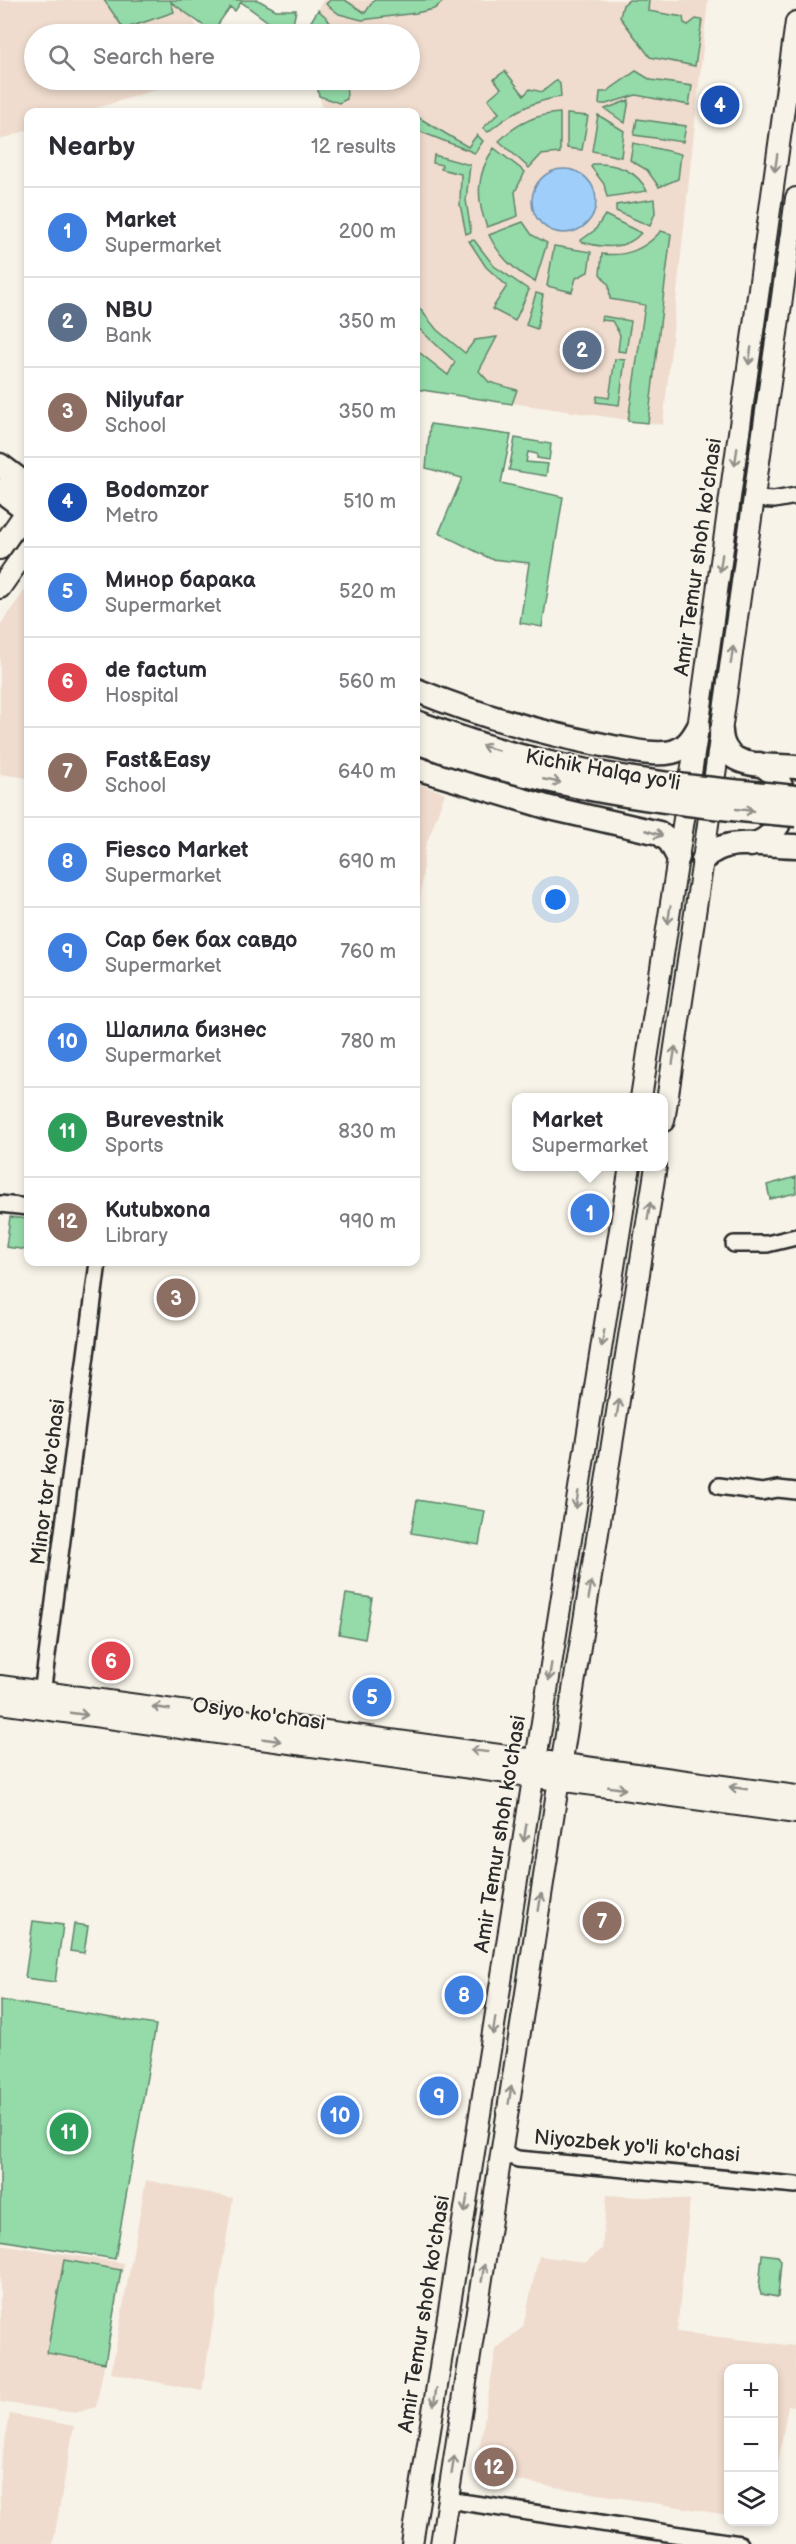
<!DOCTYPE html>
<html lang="en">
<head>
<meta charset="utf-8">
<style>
	body { margin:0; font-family:"Balsamiq Sans",sans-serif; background:#f7f7f7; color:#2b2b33 }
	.controls { position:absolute; right:18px; bottom:18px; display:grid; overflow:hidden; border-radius:12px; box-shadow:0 3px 9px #0003 }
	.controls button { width:54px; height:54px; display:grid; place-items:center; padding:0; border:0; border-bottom:2px solid #e1e1e2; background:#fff; color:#2b2b33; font:30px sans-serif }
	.you { position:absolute; left:556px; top:900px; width:21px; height:21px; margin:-15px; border:4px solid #fff; border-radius:50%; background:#1a73e8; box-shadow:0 0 0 9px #1a73e833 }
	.badge { display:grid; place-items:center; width:39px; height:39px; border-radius:50%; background:#7c3aed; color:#fff; font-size:20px; font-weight:700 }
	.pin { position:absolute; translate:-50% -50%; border:3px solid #fff; box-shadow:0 2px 6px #0006 }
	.popup { position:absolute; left:512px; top:1093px; width:156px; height:78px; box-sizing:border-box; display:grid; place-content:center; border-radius:12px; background:#fff; filter:drop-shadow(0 2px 4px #0005); font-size:20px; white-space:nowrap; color:#7c7c81 }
	.popup b { font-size:22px; color:#2b2b33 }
	.popup::after { content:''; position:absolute; left:50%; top:100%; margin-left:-12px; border:12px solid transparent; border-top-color:#fff }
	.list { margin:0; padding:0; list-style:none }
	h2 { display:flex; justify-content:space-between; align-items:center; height:78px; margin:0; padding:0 24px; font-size:26px }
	h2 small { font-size:20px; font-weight:400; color:#7c7c81 }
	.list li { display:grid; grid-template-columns:39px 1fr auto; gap:18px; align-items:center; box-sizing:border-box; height:90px; padding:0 24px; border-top:2px solid #e1e1e2 }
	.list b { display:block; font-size:22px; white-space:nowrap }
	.list p { margin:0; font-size:20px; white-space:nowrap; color:#7c7c81 }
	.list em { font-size:20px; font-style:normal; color:#7c7c81 }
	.icon { flex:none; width:33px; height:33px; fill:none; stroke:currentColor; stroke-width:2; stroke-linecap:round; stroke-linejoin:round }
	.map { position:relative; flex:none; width:796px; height:2544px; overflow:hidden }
	.search { position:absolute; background:#fff; box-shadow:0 3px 9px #0003; left:24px; top:24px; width:396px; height:66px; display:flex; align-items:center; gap:15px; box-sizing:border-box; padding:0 21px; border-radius:33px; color:#7c7c81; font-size:22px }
	.panel { position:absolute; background:#fff; box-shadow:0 3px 9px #0003; left:24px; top:108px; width:396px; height:1158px; border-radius:12px }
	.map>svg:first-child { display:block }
	.built { fill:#efdcce }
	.green { fill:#94dba9; stroke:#60836a; stroke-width:1.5 }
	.water { fill:#9fcefa; stroke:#718da7; stroke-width:1.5 }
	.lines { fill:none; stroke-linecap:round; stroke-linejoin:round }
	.minor-casing { stroke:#2b2b2b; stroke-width:20 }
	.major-casing { stroke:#2b2b2b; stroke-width:24 }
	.highway-casing { stroke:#2b2b2b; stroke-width:27 }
	.minor { stroke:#f7f3e8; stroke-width:15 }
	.major { stroke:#f7f3e8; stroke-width:20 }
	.highway { stroke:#f7f3e8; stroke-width:22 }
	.highway-bridge-casing { stroke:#2b2b2b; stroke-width:27; stroke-linecap:butt }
	.highway-bridge { stroke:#f7f3e8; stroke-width:22 }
	.oneway { stroke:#918f8a }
	.labels { text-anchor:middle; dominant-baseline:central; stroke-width:4.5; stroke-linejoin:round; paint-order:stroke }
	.street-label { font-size:21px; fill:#2b2b2b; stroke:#f7f3e8 }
</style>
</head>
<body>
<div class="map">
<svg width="796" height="2544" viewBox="0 0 796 2544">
	<rect width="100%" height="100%" fill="#f7f3e8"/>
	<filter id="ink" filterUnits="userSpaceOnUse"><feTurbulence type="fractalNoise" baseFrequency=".0167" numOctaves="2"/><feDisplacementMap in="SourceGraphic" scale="12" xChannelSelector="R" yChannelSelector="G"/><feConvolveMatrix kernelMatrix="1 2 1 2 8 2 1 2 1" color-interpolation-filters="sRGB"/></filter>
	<g filter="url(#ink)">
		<!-- built -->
		<path class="built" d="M0,0H169L193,18L200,34H34V80H187L84,112H28V130L0,140Z
			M323,0H708L663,425L416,389V112H323L316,80H410V34H307Z
			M28,586V778L0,774V625Z
			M416,783L445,793L425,848L416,951Z
			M146,2180L233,2198L202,2391L111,2373Z
			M607,2195L690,2200L677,2332L796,2346V2406L788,2405L774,2487V2368H728V2515L475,2474L496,2349L523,2327L539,2256L586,2262L602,2249Z
			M0,2244L124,2263L96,2407L75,2413L0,2402Z
			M10,2414L74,2426L53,2544H0V2467Z"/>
		<!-- green -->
		<path class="green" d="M104,0H258L276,10H296L291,34H285L241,2L235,11L230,7L218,24L231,34H215L171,2L174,12L124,29Z
			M330,0H345L365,13L374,0H445L434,9L416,13L362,20L339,14L326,4Z
			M629,0H649L648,11L683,17L684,23L688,25L696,19L702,20L695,66L650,57L620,17L623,5Z
			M318,10L326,17L338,34H307L310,23Z
			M505,71L524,95L530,89L542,92L557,80L560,84L561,97C531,101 511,113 488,132L483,128L499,113L488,99L501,88L494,79Z
			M636,71L651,80L692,86L689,105L636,95L606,104H599L600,92H606Z
			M316,80H346L347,99L339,103L319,96Z
			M629,100L625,123L605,109Z
			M560,113V153L541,155L529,168L499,141C516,124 536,114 560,113Z
			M567,114L588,116L582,150L567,148Z
			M598,115L624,131L621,157L592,151Z
			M416,116L468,147L477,135L483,141L475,153L416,130Z
			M637,119L686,126L683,142L634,135Z
			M633,143L681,154L678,179L659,187L647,170L630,160Z
			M494,148L525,172L515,192L518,216L487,227C475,198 477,173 494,148Z
			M434,155L470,165L466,200L471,232L466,234L460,204L461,174L441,169L442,165L433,163Z
			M593,164C615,163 637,170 647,191L607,197L604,184L591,167Z
			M654,199L655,213L650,226L616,211V205Z
			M605,215L641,233C626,251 600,248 580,241L595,230Z
			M523,222L532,235L547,243L535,282C514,271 499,256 489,235Z
			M661,231L671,234L648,423L628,421L645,305L610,299L609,285L600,274L602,254C627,257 645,249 661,231Z
			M474,240L494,266L529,290L515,321L492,309L507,286L486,267L469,241Z
			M554,246L591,252L588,272L576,278L572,292L547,286Z
			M536,293L543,295L537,329L526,325Z
			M416,304L437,330L465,353L475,340L497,337L479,371L489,382L517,390L512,404L416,389V350L448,375L455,362L416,326Z
			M602,316L631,321L626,352L618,351L620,335L612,321L601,320Z
			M615,359L625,360L619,405L596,402L597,396L609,398Z
			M430,424L511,435L501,483L563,497L542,627L520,623L529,563L491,559L439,533L462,478L426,468Z
			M515,438L551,444L549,460L537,458V454L528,452L526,462L548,464L546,476L509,470Z
			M796,1177V1193L770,1199L767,1185Z
			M10,1217L28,1219V1250L6,1247Z
			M417,1500L485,1511L479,1545L411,1533Z
			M346,1594L372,1598L365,1639L339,1634Z
			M33,1921L63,1925L55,1982L25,1978Z
			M74,1924L88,1926L84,1953L70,1951Z
			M0,2000L156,2025L115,2259L0,2240Z
			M762,2254L778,2256L781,2261L778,2297L761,2294L759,2288Z
			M64,2260L121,2270L105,2363L47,2353Z"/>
		<!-- water -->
		<path class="water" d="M532 201a32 32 0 1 1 64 0a32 32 0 1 1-64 0Z"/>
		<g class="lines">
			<!-- minor casing -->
			<g class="minor-casing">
				<path id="minor" d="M754,499L774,500L796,496
					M0,1204L28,1207
					M734,1244H767L796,1237
					M719,1486L762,1492L778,1489L796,1491
					M41,1702L98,1262
					M502,2153L518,2159L796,2185
					M448,2500L740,2544"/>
			</g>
			<!-- major casing -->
			<g class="major-casing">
				<path id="major" d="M0,549L28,509
					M0,588L28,548
					M641,1098L698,728L796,22
					M664,1121L703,860L796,198
					M0,1686L796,1796
					M0,1703L796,1813
					M412,2544L630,1166
					M441,2544L559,1779L656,1166"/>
			</g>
			<!-- highway casing -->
			<g class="highway-casing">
				<path id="highway" d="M0,465L28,486
					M0,490L28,511
					M416,690C479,716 545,734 613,747C631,750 654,756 672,752C685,749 692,739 698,728
					M721,732C723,771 766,764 796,767
					M416,768L550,808L659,833L670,842L678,857
					M751,845C791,835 796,780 759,764
					M703,860C723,835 767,846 796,846"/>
			</g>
			<!-- minor -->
			<use href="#minor" class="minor"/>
			<!-- major -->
			<use href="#major" class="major"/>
			<!-- highway -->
			<use href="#highway" class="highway"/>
			<!-- highway-bridge casing -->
			<g class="highway-bridge-casing">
				<path id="highway-bridge" d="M416,722C454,736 493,750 533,759C619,781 708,789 796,797
					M416,742C537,786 667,805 796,815"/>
			</g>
			<!-- highway-bridge -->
			<use href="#highway-bridge" class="highway-bridge"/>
		</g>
		<!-- one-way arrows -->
		<defs><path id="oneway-shaft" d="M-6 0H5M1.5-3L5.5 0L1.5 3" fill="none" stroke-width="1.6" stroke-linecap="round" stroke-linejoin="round" transform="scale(1.5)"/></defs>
		<g class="oneway">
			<use href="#oneway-shaft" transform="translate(776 163) rotate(98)"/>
			<use href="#oneway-shaft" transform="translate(750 356) rotate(98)"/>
			<use href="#oneway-shaft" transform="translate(736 457) rotate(98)"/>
			<use href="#oneway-shaft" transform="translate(721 563) rotate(98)"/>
			<use href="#oneway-shaft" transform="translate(732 655) rotate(-82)"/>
			<use href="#oneway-shaft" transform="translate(490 748) rotate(-163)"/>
			<use href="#oneway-shaft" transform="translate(552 781) rotate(11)"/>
			<use href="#oneway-shaft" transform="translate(745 810) rotate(6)"/>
			<use href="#oneway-shaft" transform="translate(654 833) rotate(18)"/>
			<use href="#oneway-shaft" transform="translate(669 915) rotate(99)"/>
			<use href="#oneway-shaft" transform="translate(674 1055) rotate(-81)"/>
			<use href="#oneway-shaft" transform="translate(649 1211) rotate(-81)"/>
			<use href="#oneway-shaft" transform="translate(603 1338) rotate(99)"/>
			<use href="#oneway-shaft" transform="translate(618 1408) rotate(-81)"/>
			<use href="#oneway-shaft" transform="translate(577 1500) rotate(99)"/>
			<use href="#oneway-shaft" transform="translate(590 1590) rotate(-81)"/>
			<use href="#oneway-shaft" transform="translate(550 1672) rotate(99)"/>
			<use href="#oneway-shaft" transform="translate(161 1708) rotate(-172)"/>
			<use href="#oneway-shaft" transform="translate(79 1714) rotate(8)"/>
			<use href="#oneway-shaft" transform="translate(272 1740) rotate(8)"/>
			<use href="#oneway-shaft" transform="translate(479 1751) rotate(-173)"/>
			<use href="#oneway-shaft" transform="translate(617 1788) rotate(8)"/>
			<use href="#oneway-shaft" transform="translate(738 1788) rotate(-172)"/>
			<use href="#oneway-shaft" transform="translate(525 1833) rotate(99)"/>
			<use href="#oneway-shaft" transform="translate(540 1902) rotate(-81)"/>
			<use href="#oneway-shaft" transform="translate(494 2026) rotate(99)"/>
			<use href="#oneway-shaft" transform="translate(510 2095) rotate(-81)"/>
			<use href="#oneway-shaft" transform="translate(466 2204) rotate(99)"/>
			<use href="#oneway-shaft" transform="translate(483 2273) rotate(-81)"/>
			<use href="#oneway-shaft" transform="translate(435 2397) rotate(99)"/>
			<use href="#oneway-shaft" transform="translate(453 2465) rotate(-81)"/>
		</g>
	</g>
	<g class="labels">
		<!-- street labels -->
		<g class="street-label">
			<text transform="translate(698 557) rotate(-82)">Amir Temur shoh ko'chasi</text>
			<text transform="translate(603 770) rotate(10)">Kichik Halqa yo'li</text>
			<text transform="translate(48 1482) rotate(-83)">Minor tor ko'chasi</text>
			<text transform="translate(259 1714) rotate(8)">Osiyo ko'chasi</text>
			<text transform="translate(500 1834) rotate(-81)">Amir Temur shoh ko'chasi</text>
			<text transform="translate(637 2146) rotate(5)">Niyozbek yo'li ko'chasi</text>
			<text transform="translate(424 2314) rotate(-81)">Amir Temur shoh ko'chasi</text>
		</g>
	</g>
</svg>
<div class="controls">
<button>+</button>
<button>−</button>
<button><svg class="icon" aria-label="layers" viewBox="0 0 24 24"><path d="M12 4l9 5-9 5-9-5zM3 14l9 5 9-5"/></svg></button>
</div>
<div class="you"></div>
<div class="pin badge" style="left:590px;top:1213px;background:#3f7fe0">1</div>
<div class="popup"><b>Market</b>Supermarket</div>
<div class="pin badge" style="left:582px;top:350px;background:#5c6f8a">2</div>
<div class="pin badge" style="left:176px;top:1298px;background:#8d6e63">3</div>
<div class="pin badge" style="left:720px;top:105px;background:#1a4fb4">4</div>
<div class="pin badge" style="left:372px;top:1697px;background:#3f7fe0">5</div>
<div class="pin badge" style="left:111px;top:1661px;background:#e0444e">6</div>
<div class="pin badge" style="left:602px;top:1921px;background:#8d6e63">7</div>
<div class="pin badge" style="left:464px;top:1995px;background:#3f7fe0">8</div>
<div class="pin badge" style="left:439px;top:2096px;background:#3f7fe0">9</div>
<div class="pin badge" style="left:340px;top:2115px;background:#3f7fe0">10</div>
<div class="pin badge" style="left:69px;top:2132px;background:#2e9e5b">11</div>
<div class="pin badge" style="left:494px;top:2467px;background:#8d6e63">12</div>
<div class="search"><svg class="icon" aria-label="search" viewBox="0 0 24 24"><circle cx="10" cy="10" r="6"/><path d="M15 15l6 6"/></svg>Search here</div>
<section class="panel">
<h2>Nearby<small>12 results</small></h2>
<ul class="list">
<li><span class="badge" style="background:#3f7fe0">1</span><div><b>Market</b><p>Supermarket</p></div><em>200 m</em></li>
<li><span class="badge" style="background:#5c6f8a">2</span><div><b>NBU</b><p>Bank</p></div><em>350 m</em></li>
<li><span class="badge" style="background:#8d6e63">3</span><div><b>Nilyufar</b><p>School</p></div><em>350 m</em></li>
<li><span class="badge" style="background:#1a4fb4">4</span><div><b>Bodomzor</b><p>Metro</p></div><em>510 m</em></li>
<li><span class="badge" style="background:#3f7fe0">5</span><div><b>Минор барака</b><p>Supermarket</p></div><em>520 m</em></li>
<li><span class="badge" style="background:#e0444e">6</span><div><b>de factum</b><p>Hospital</p></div><em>560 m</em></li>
<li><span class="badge" style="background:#8d6e63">7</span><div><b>Fast&amp;Easy</b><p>School</p></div><em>640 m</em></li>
<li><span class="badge" style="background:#3f7fe0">8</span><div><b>Fiesco Market</b><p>Supermarket</p></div><em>690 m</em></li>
<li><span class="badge" style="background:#3f7fe0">9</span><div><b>Сар бек бах савдо</b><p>Supermarket</p></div><em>760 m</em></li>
<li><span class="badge" style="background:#3f7fe0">10</span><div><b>Шалила бизнес</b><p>Supermarket</p></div><em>780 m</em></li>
<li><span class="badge" style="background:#2e9e5b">11</span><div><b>Burevestnik</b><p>Sports</p></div><em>830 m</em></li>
<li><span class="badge" style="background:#8d6e63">12</span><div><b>Kutubxona</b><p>Library</p></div><em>990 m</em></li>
</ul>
</section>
</div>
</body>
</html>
